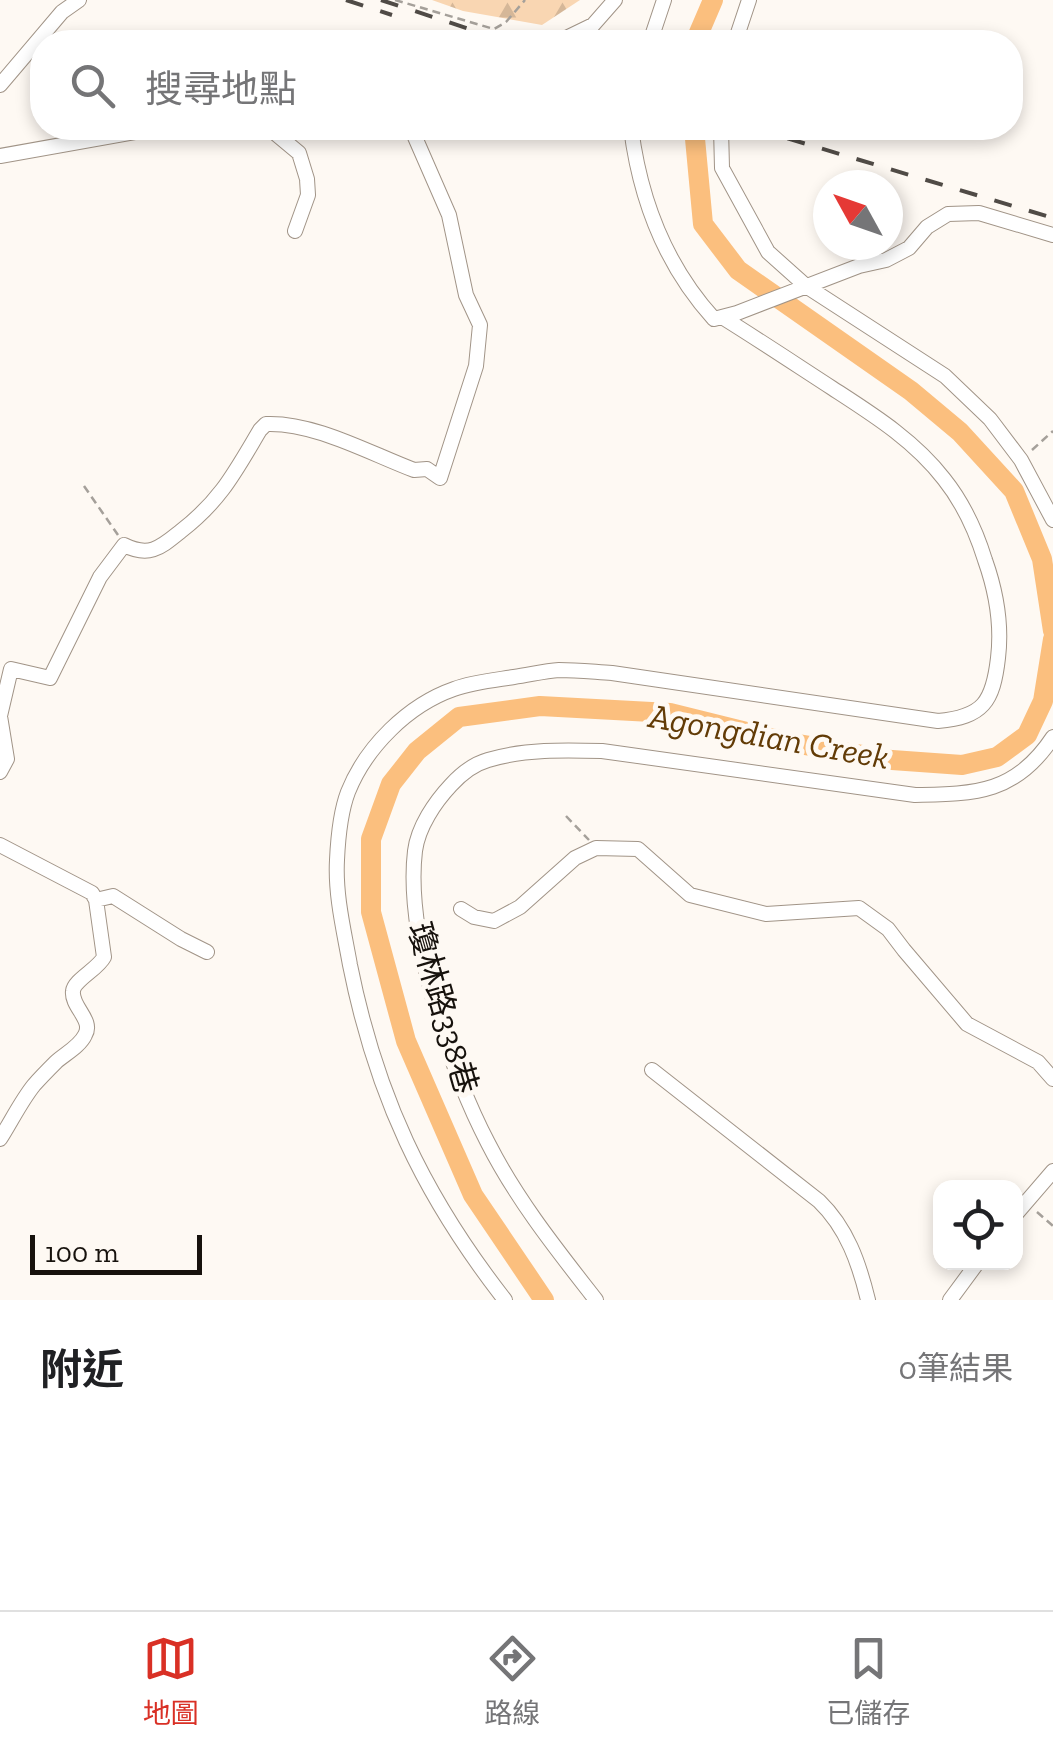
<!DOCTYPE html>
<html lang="zh-TW">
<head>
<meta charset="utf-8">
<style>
	body { margin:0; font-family:"Zilla Slab","Noto Sans TC",serif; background:#f2f2f2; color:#202124 }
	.controls { position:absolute; right:30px; bottom:30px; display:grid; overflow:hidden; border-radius:20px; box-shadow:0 5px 15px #0003 }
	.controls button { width:90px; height:90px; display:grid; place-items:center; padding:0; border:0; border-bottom:2px solid #e0e0e0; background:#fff; color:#202124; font:50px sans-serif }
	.compass { position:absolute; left:813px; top:170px; width:90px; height:90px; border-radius:50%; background:#fff; box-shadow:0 5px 15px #0003; rotate:310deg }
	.scale { position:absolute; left:30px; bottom:25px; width:172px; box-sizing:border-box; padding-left:10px; border:5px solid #17120d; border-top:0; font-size:28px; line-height:35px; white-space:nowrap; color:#17120d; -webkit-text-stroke:8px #fef9f3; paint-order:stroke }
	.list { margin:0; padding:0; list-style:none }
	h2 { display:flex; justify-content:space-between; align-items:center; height:130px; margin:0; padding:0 40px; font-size:42px }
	h2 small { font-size:32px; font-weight:400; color:#757577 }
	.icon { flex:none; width:55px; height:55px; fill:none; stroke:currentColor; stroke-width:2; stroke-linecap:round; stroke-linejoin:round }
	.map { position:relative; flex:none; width:1053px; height:1300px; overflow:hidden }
	.search { position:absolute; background:#fff; box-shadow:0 5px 15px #0003; left:30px; right:30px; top:30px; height:110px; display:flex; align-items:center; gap:25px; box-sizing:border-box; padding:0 35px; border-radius:40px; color:#757577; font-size:38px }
	.sheet { height:310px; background:#fff }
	nav { display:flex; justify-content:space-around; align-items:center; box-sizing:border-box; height:140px; border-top:2px solid #e0e0e0; background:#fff; font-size:28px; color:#757577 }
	nav a { display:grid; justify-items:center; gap:5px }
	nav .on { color:#d93025 }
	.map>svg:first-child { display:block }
	.forest { fill:url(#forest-firs) }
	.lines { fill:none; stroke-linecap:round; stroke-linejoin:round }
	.river { stroke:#fbbf7e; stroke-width:20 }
	.minor-casing { stroke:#a19487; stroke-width:16 }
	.path { stroke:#a5a09a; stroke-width:2.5; stroke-dasharray:8 5; stroke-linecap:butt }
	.minor { stroke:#fff; stroke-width:14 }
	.rail { stroke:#504b46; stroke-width:4; stroke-dasharray:18 18; stroke-linecap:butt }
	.labels { text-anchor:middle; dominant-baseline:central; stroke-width:10; stroke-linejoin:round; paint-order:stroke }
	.street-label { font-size:32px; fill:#17120d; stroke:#fef9f3 }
	.water-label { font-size:35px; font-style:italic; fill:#623b06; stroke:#fef9f3 }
</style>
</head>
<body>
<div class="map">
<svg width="1053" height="1300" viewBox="0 0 1053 1300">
	<defs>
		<pattern id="forest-firs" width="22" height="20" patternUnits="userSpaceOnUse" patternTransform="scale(2.5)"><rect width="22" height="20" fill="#f9d6b2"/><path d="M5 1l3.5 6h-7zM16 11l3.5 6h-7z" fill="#d5b798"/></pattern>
	</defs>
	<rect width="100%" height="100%" fill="#fef9f3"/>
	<!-- forest -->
	<path class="forest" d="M432,0H580L542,25L463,11Z"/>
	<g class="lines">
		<!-- river -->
		<path class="river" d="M695,42L713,0
			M694,128L703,224L738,270L911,391L960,432L1014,491L1042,559L1053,631
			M544,1300L473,1195L406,1041L371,912V839L391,784L417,751L459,717L540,706L670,713L787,742L892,760L962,765L997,757L1027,735L1043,701L1053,639"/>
		<!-- minor casing -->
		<g class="minor-casing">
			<path id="minor" d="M558,42L593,25L615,0
				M650,42L664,0
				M735,42L749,0
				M0,85L62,12L79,0
				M269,128L299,153L307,179L308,195L295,231
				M631,128C640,199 665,265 714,319L737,313L859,266L886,260L909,248L927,227L948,214L979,213L1053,235
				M721,128L722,168L768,252L806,286L945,376L990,419L1021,460L1053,520
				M0,156L157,128
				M0,772L7,759L0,716L11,669L50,678L100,577L124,545C150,558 161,547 181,531C221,500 235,472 260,430L266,424C314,422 369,453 414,470L427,469L440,478L476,366L480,325L466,295L449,215L411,128
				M0,845L92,893L96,900L104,957C98,969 74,980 73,991C71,1007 94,1020 85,1035C80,1046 65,1054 56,1062C49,1069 41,1077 34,1085C21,1101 11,1122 0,1139
				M96,900L113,896L181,939L207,952
				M461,909L474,917L494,921L520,907L575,858L596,848L638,849L690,895L766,914L859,908L888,929L904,950L967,1024L1038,1062L1053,1079
				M652,1070L819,1201C847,1228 859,1263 868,1300
				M1016,1214L1053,1171
				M505,1300C423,1195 376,1095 350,965C344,931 335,895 337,860C338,838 340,813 348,792C366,747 408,705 454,689C473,682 495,680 514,677C529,675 544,671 559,670C577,670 595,672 612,673L938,721C983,717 993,702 998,658C1002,625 996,591 985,560C976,531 964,504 944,479C914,440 872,414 832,388C795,364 759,340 722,317
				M596,1300C557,1250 517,1200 488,1143C450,1070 405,933 415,851C418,827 435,802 451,785C461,774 474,764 488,760C524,749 564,750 602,751L915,795C977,794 1016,793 1053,737
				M950,1300L978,1262"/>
		</g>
		<!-- path -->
		<path class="path" d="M395,0L494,29L506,22L525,0
			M1032,450L1053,431
			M84,486L118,535
			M566,816L589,840
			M1037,1212L1053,1226"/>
		<!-- minor -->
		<use href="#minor" class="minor"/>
		<!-- rail -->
		<path class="rail" d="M346,0L392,15
			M381,0L509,42
			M753,128L1053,218"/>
	</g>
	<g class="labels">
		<!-- street labels -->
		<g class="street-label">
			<text transform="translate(443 1008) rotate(74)">瓊林路338巷</text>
		</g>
		<!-- water labels -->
		<g class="water-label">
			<text transform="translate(769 736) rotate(10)">Agongdian Creek</text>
		</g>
	</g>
</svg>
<div class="controls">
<button><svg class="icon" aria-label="locate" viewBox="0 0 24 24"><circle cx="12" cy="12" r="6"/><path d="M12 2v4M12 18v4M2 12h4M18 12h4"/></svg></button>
</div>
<svg class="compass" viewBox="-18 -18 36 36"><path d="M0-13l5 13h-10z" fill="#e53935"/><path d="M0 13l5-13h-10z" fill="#757577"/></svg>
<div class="scale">100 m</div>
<div class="search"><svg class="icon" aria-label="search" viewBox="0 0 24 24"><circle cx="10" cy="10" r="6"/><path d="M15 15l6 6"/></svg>搜尋地點</div>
</div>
<section class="sheet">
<h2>附近<small>0筆結果</small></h2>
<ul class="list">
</ul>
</section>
<nav>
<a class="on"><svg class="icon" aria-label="map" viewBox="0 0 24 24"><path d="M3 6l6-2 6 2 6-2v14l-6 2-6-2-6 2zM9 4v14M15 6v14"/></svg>地圖</a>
<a><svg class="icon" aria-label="directions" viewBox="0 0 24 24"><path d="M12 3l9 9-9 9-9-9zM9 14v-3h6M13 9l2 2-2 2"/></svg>路線</a>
<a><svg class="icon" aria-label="saved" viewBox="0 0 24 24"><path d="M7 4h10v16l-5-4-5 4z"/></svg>已儲存</a>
</nav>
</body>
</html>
